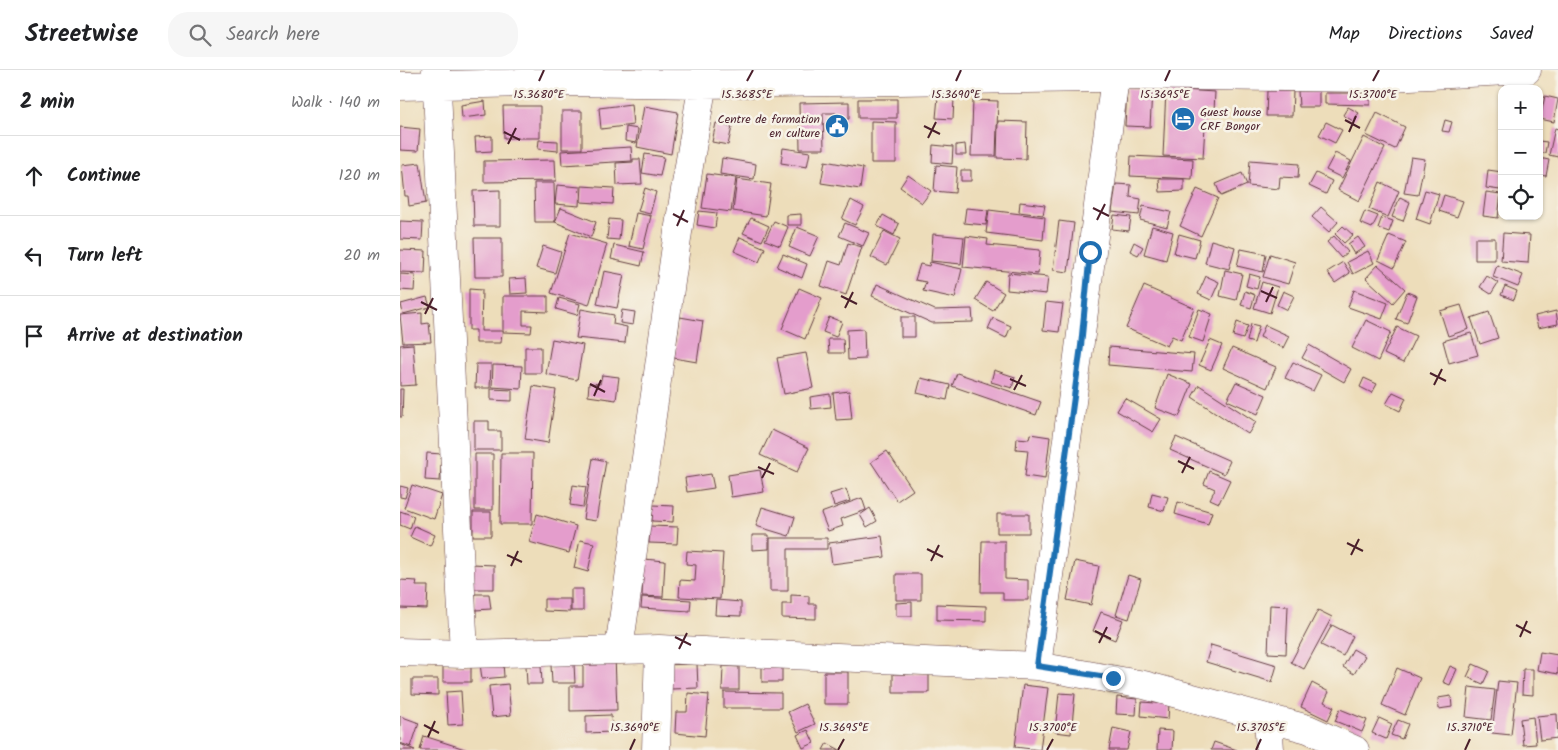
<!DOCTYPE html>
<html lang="en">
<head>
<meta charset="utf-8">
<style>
	body { margin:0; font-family:Kalam,sans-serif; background:#f6f6f6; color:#202124 }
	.controls { position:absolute; right:15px; top:15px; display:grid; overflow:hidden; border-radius:10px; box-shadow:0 1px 4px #0004 }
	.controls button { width:45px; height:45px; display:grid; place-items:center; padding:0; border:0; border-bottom:1px solid #e0e0e0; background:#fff; color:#202124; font:25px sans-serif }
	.stop { position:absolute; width:15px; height:15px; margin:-11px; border:4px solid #1f6fb2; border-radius:50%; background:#fff }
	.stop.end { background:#1f6fb2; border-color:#fff; box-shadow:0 1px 5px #0008 }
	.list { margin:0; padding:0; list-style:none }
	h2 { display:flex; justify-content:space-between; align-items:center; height:65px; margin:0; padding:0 20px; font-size:21px }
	h2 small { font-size:16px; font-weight:400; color:#757577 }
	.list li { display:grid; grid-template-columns:32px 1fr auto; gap:15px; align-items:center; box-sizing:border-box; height:80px; padding:0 20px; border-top:1px solid #e0e0e0 }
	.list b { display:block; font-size:19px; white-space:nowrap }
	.list em { font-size:16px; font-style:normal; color:#757577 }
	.icon { flex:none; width:28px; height:28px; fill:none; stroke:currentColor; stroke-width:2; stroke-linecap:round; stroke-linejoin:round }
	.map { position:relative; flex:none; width:1158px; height:680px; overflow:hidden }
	header { display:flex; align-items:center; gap:30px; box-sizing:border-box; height:70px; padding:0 25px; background:#fff; border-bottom:1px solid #e0e0e0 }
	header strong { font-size:24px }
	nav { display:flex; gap:28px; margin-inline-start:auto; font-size:18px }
	.search { width:350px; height:45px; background:#f6f6f6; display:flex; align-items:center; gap:12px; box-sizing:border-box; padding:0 18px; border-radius:20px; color:#757577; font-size:19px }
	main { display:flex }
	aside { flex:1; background:#fff }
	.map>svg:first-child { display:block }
	.building { fill:#e49dcc }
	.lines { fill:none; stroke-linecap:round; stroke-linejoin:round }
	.minor-casing { stroke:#623c40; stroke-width:29 }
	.minor { stroke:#fff; stroke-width:28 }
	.route { stroke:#1f6fb2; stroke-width:6 }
	.ticks { fill:none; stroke:#4a1f2b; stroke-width:2 }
	.labels { text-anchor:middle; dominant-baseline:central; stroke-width:5; stroke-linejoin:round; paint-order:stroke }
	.poi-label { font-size:12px; fill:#4a1f2b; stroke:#f7f3e8; text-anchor:start }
	.ticks-label { font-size:12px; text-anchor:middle; fill:#4a1f2b; stroke:#f7f3e8; stroke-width:5; stroke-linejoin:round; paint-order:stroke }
</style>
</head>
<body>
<header>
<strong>Streetwise</strong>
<div class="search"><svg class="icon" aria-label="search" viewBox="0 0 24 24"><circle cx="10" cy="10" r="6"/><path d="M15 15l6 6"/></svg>Search here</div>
<nav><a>Map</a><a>Directions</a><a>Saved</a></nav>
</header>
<main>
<aside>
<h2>2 min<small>Walk · 140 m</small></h2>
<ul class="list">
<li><svg class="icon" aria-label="ahead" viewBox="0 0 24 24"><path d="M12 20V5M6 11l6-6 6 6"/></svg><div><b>Continue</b></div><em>120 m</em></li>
<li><svg class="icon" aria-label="left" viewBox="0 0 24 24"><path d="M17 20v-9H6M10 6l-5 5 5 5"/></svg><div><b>Turn left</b></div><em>20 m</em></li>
<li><svg class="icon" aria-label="arrive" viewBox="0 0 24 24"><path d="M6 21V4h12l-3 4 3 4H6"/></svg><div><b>Arrive at destination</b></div></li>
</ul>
</aside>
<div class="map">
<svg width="1158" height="680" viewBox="0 0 1158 680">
	<rect width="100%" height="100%" fill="#f7f3e8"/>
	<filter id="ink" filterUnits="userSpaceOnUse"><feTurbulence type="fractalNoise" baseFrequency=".02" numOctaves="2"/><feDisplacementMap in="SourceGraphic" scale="10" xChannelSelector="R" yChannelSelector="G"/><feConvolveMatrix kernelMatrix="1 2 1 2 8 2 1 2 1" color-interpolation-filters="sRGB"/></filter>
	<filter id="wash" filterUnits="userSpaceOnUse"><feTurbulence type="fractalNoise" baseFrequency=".0096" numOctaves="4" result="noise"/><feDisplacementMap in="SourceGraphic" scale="20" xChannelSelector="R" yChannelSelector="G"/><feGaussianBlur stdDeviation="1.12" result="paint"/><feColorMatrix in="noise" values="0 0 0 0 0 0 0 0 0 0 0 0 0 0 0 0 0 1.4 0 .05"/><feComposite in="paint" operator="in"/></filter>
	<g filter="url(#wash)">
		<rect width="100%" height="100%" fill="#edddba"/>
		<g id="blocks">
			<!-- building -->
			<path class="building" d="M727,18L752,20L750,57L725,56Z
				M766,19L815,22L814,41L806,40L803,88L763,86Z
				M867,21H893L892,46H866Z
				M898,21H919V37H899Z
				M925,23H970V35L925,34Z
				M1145,26L1158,29L1154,52L1140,49Z
				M538,27L554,28L553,49L536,48Z
				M458,29H497V48H458Z
				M573,30L598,31L596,86H571Z
				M85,31L86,45L62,48L61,35Z
				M449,32V49L436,50V43H423L424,79H400L399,33Z
				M231,34L233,55L201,59L199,38Z
				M103,36H140V68H104Z
				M244,36L278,42L271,84L237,77Z
				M948,37L959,43L953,51L943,45Z
				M162,41H182V79H162Z
				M977,43L1005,57L995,79L966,65Z
				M1045,50L1052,52L1049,62L1042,61Z
				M471,51L496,52V93H471Z
				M598,51L627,52L626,89L597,88Z
				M926,52L942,60L935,73L919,65Z
				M316,53L332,57L328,75L312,72Z
				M0,57L20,59L18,81L0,80Z
				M226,57L238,59L236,73L225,71Z
				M1155,58L1158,59V87L1149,85Z
				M92,66V81L76,82L75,67Z
				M964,67L985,78L959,131L938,120Z
				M139,70L158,71V81L138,79Z
				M1139,71L1147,72L1145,83L1139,82Z
				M565,74L566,85H556V75Z
				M533,75L553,77L552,94L532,92Z
				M231,77L232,91L162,95L161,81Z
				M383,78L410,82L407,97L381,93Z
				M935,83L951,91L942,108L926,100Z
				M245,84L264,87L260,106L242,103Z
				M731,86L793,89L792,109L730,106Z
				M1011,87L1025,89L1018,125L1004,123Z
				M322,88L356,94L354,109L320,104Z
				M1139,88L1149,90L1146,106L1139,105Z
				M233,89H240L242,114L217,115L216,93L233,92Z
				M155,90L156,111L84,112V91Z
				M850,90L899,94L898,108L880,107L879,119L848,116Z
				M425,91L463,98L460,119L421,113Z
				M20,93L26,133L9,136L8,126H5L2,95Z
				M536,95L557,97L555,123L534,121Z
				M561,100H571V111H561Z
				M1088,100L1102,102L1100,120L1086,118Z
				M842,103L847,115L821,126L816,114Z
				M916,103L932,111L926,124L909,116Z
				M307,104L336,108L331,142L302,138Z
				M508,105L531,121L522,133L500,117Z
				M337,109L371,114L366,146L333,141Z
				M759,109H784V121L760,122Z
				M980,112L999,121L988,147L969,139Z
				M134,113H154L155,152H135Z
				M716,114L731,115L730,127L741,129L739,145L712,142Z
				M157,115L180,117L179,136L155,134Z
				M182,116L214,118L213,134L181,132Z
				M245,118L256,122L250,144L238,141Z
				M797,119L818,128L801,166L780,156Z
				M100,120V156H74L73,121Z
				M1025,120L1039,124L1030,154L1016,149Z
				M1086,122L1101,124L1098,148L1083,146Z
				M1044,125L1063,131L1057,147L1039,141Z
				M1000,127L1010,132L1003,151L992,147Z
				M451,130L464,137L455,155L442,149Z
				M620,132L645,135L643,145L619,142Z
				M743,136L771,142L767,157L740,150Z
				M921,137L938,152L929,162L912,147Z
				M161,138L196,152L191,167L155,152Z
				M566,138L588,140L586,155L564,153Z
				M589,140L645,147L643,170L586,163Z
				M299,141L317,143L315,158L297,155Z
				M965,141L978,146L972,158L960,153Z
				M236,143L251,146L243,179L229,176Z
				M401,144V155H387V145Z
				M483,145L499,154L494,165L477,156Z
				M714,145L731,147L729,161L712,159Z
				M982,147L993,151L989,162L978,158Z
				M351,148L369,156L362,171L343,163Z
				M209,149L221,150L219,170L207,169Z
				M0,151L23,152L22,170L0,169Z
				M374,151L388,157L380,176L365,170Z
				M659,151L674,153L668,202L653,200Z
				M445,153L469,163L463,176L439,166Z
				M752,156L773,162L766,190L744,184Z
				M943,156L953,165L944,173L935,164Z
				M397,157L419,166L410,186L389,177Z
				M484,161L500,169L487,195L471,187Z
				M170,163L207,174L189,235L151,223Z
				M1103,163L1130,165L1128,193L1101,191Z
				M533,164L564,167L561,194L531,191Z
				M779,164L800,170L795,188L774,183Z
				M989,165L1006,172L994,198L978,190Z
				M566,166L588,169L587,175L640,180L638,204L563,197Z
				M934,166L948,182L941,188L927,172Z
				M340,167L365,178L359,192L334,181Z
				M958,167L965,177L954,184L948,174Z
				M74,168H102V207H75Z
				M1075,168H1095V190H1075Z
				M811,170L835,177L829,199L805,193Z
				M734,172L743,177L738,185L730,181Z
				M448,173L462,177L446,225L421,216L429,191L441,195Z
				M214,175L244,182L241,196L211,189Z
				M143,176L161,182L155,203L136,198Z
				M841,179L866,184L863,202L837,196Z
				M0,180L26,181L25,203L0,202Z
				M968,181L974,193L953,204L947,192Z
				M383,184L407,194L402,208L377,197Z
				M870,184L895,192L888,214L863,207Z
				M530,192L562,199L555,228L523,221L526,212L515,210L520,194L529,196Z
				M943,192L950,203L935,213L927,202Z
				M978,195L1005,219L993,233L966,208Z
				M1097,195L1123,205L1118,217L1093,207Z
				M825,200L842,204L836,230L820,226Z
				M204,201L224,205L217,238L197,234Z
				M608,203L648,207L646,224L607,220Z
				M0,204L15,205L14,221L0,220Z
				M849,204L860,207L857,219L846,216Z
				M806,206L819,212L811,230L798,224Z
				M1087,206L1098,213L1091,224L1080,217Z
				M126,208L127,223L110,224L109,209Z
				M586,212L604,223L593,241L575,230Z
				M862,212L878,217L870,243L854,238Z
				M477,214L535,240L572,239L573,252L532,253L472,226Z
				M744,216L794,238L781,270L772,266L767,276L726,258Z
				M1105,216L1117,221L1114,230L1101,225Z
				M399,218L422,228L405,269L382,259Z
				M69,219L82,220L81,261H102L101,273H76V260H69Z
				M954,220L988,233L982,249L948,237Z
				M845,221L855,225L851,238L841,235Z
				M883,221L894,226L887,240L877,235Z
				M1007,222L1017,226L1007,253L996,249Z
				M103,226H148V242L123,241V255H132L131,263L103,262Z
				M27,227L30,237L3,244L1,234Z
				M159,228L180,234L177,245L156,239Z
				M646,232L663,234L659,262L643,260Z
				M1061,235L1069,259L1048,266L1040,241Z
				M181,239L214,245L213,254L227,257L225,273L176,268Z
				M799,239L812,244L803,272L789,267Z
				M222,240L235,242L233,255L220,253Z
				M1156,241L1158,254L1138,258L1135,246Z
				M1089,242L1098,268L1080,274L1071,248Z
				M22,243V254L29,253L31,272L3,273L0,245Z
				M280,247L303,251L297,292L274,288Z
				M429,247L442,252L436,267L423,262Z
				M501,247H515V267H501Z
				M593,248L611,256L606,268L588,259Z
				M966,250L991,262L978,291L952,278Z
				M837,252L848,256L843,269L833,266Z
				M851,254L859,256L854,273L847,271Z
				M865,255L889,266L883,278L860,267Z
				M997,257L1016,266L1003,293L984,284Z
				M464,259L465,289L448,290L447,260Z
				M1071,263L1078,285L1049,293L1043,271Z
				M152,269L183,275L177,310L146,304Z
				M428,269H443L444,283H429Z
				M810,270L822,275L811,300L799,295Z
				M13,274L16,315L0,316V275Z
				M909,275L951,299L944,312L902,288Z
				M125,277H141V303H125Z
				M709,277L794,284L792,302L708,295Z
				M832,278L876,297L867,318L823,298Z
				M406,283L413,318L384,324L377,288Z
				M893,292L921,305L913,321L885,308Z
				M76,294H91L90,318H75Z
				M93,295L122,296L121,319L92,317Z
				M594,300L615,307L612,318L591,312Z
				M557,303L641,332L636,345L552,316Z
				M767,304L792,314L779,347L755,338Z
				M202,305L219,307L216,330L188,326L189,313L200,314Z
				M521,308L550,315L547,330L517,323Z
				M964,308L977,314L972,323L960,317Z
				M836,312L866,325L858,344L827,330Z
				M799,315L856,352L848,364L792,327Z
				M133,316L156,320L148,373L125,369Z
				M0,319H3L2,347H0Z
				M91,319L112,320V331L91,330Z
				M449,321L452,349L436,350L433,323Z
				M993,322L1006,328L1000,341L986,334Z
				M430,324L431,337L411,339L410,327Z
				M725,328L761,349L753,362L717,341Z
				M74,351H89V361H101V380H74Z
				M372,360L409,378L397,402L360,385Z
				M630,364L650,367L645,409L625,406L628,380L616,379L617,368L629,369Z
				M776,367L830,391L824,404L770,380Z
				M487,381L513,420L497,431L471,392Z
				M27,383L42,384L40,411L25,410Z
				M101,383H133L132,454H100Z
				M75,384H93V440H75Z
				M193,388L206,391L196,451L183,449Z
				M360,400L364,422L331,427L328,405Z
				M809,401L830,410L819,433L810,429L815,419L804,414Z
				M311,404L314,418L287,422L285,408Z
				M12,415L42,425L34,449L4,438Z
				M173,415L186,417L183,437L170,435Z
				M0,416L8,418L5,428L0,427Z
				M446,419L450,431L434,436L430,424Z
				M752,423L768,427L764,441L749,437Z
				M462,428L466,440L441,449L443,456L428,461L421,443Z
				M778,432L812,442L808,454L775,444Z
				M253,435L274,436L273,452L252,451Z
				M362,437L395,447L389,466L356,456Z
				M470,438L477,451L467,457L460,445Z
				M0,441L14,446L10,459L0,455Z
				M73,442H91V466H73Z
				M137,444L176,456L169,483L129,472Z
				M597,444H629V463H597Z
				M15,456L35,465L30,476L10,467Z
				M250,456L278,457L277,474L249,473Z
				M352,465H369V479L352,480Z
				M482,466L485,487L432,494L429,473Z
				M370,468H427V479H388V521H370Z
				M180,470L194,473L188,502L174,498Z
				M582,471H605V509L628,510V530H603V522H581Z
				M287,481L323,483L320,529L279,527L280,510L295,511L296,495L286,494Z
				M244,489L265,491L263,527L242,526Z
				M675,491L699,496L691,535L667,530Z
				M71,494L94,495V519H71Z
				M496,504H521V530H496Z
				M728,505L741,509L729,549L716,545Z
				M0,510L17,511L16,516H28L27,539L0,538Z
				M171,519H183V541H171Z
				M75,524H89L91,539L75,540Z
				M391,525L409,526V534H416V549L382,548V534H391Z
				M242,527L291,530L290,541L241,538Z
				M144,529H170V542L144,541Z
				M316,530L341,532V546L315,545Z
				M512,532V546H496V533Z
				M537,534L586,536V551L537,550Z
				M870,535L888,536L886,584L868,583Z
				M918,540L932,547L904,599L891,592Z
				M701,542L723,550L715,570L693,561Z
				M932,555L953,566L943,586L921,575Z
				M811,575L877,595L872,612L806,592Z
				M953,579L965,586L954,604L943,597Z
				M1140,582L1158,585V604L1137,600Z
				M198,586H215L217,640L170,641V616H183V595H198Z
				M362,589H382V612H362Z
				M103,592L104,607L82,609L80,594Z
				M174,594L175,613H152L151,595Z
				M297,594L298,618L271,619L260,595Z
				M1073,594L1089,601L1083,614L1067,607Z
				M43,595L71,596V612H43Z
				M141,595L142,614H127L126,596Z
				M323,596L339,597V620H322Z
				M1050,596L1057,599L1050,615L1043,612Z
				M997,598L1020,608L1005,645L982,635Z
				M1123,599H1133V625L1122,624Z
				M424,602H448V634H424Z
				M493,604H529V623H493Z
				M12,609H38V625L12,624Z
				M1098,611L1117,613L1111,665L1092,663Z
				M912,613L929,622L924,632L934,637L928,650L901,637Z
				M108,614L111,645L92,647L89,616Z
				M623,615L648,618L640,680L615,677Z
				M1069,617L1095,620L1091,650L1066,647Z
				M61,621L63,654L48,655L46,622Z
				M324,622L381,623V638H324Z
				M288,623L309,625L305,666L275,663L276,642H287Z
				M659,623L675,624L671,664L655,662Z
				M1051,626L1052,637L1039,639L1038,628Z
				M717,627L737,629L736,645L716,644Z
				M742,632L769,634L768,649L741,646Z
				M405,634L415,654L398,662L388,642Z
				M940,639L967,650L962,662L935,651Z
				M1157,644L1158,668L1140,670L1137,646Z
				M211,645L212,662L186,663V646Z
				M0,646L19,653L11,677L0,673Z
				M1133,647L1136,674L1123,675L1120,649Z
				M979,648L992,654L986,669L972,663Z
				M998,650L1008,654L1002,669L991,665Z
				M713,658L731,662L727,680H709Z
				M408,660L414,673L403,678L397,665Z
				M758,660L773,661L772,680H757Z
				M24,666L68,680H20Z
				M814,672L837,680H811Z
				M427,673L440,680H423Z
				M0,674L15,680H0Z"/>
		</g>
	</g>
	<g filter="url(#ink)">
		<use href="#blocks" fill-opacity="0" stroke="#623c40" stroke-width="1"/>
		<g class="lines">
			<!-- minor casing -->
			<g class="minor-casing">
				<path id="minor" d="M36,0L64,584
					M0,16L165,12L302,14L698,8L715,5L971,8L1127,0
					M219,579L278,162L305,0
					M0,582L64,584L259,579L637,596L744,615L908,659L955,680
					M637,596C664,398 689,199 716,0
					M868,648L870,680
					M256,680L259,579"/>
			</g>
			<!-- minor -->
			<use href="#minor" class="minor"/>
		</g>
	</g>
	<g class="lines" filter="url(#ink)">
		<!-- route -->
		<path class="route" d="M690,182L681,276L637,596L713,608"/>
	</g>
	<!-- ticks -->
	<path class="ticks" d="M139,11L144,0M347,11L353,0M556,11L561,0M765,11L770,0M973,11L979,0M945,50L960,58M524,56L540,64M104,62L120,70M949,62L956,46M528,68L536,52M108,74L116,58M693,138L709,146M273,144L288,152M697,150L705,134M277,156L284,140M861,221L877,228M441,226L457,234M21,232L37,240M866,232L873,217M445,238L453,222M25,244L33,228M1030,303L1046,311M610,309L626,316M190,314L205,322M1034,315L1042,299M614,320L622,305M194,326L201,310M778,391L794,399M358,397L374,404M782,403L790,387M362,408L370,393M947,473L963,481M527,479L543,487M107,485L122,492M951,485L959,469M531,491L539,475M111,496L118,481M1116,555L1131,563M695,561L711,569M275,567L291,575M1120,567L1127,551M699,573L707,557M279,579L287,563M24,655L39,663M28,667L35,651M230,680L235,669M438,680L444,669M647,680L653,669M856,680L861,669M1065,680L1070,669"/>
	<!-- icons -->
	<defs>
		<g id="hotel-disc" transform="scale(1.25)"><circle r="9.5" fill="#1f6fb2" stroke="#f7f3e8"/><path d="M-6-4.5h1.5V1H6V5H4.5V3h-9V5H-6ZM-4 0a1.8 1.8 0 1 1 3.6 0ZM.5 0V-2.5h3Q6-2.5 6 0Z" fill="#fff"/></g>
		<g id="civic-disc" transform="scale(1.25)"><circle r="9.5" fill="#1f6fb2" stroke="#f7f3e8"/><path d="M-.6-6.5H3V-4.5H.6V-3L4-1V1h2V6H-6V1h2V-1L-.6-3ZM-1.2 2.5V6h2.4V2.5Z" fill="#fff"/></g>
	</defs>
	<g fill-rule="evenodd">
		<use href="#hotel-disc" x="783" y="49"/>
		<use href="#civic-disc" x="437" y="56"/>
	</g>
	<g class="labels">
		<!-- poi labels -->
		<g class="poi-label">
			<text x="800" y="42">Guest house<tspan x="800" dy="14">CRF Bongor</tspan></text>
			<text x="420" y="49" text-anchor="end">Centre de formation<tspan x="420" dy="14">en culture</tspan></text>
		</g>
	</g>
	<g class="ticks-label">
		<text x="139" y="28">15.3680°E</text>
		<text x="347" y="28">15.3685°E</text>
		<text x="556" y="28">15.3690°E</text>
		<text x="765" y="28">15.3695°E</text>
		<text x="973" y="28">15.3700°E</text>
		<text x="235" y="661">15.3690°E</text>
		<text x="444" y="661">15.3695°E</text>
		<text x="653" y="661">15.3700°E</text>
		<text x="861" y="661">15.3705°E</text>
		<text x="1070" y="661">15.3710°E</text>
	</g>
</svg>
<div class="controls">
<button>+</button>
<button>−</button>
<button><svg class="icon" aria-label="locate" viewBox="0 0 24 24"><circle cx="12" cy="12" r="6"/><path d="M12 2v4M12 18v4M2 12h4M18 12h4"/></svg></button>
</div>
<div class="stop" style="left:690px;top:182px"></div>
<div class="stop end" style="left:713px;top:608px"></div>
</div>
</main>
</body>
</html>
